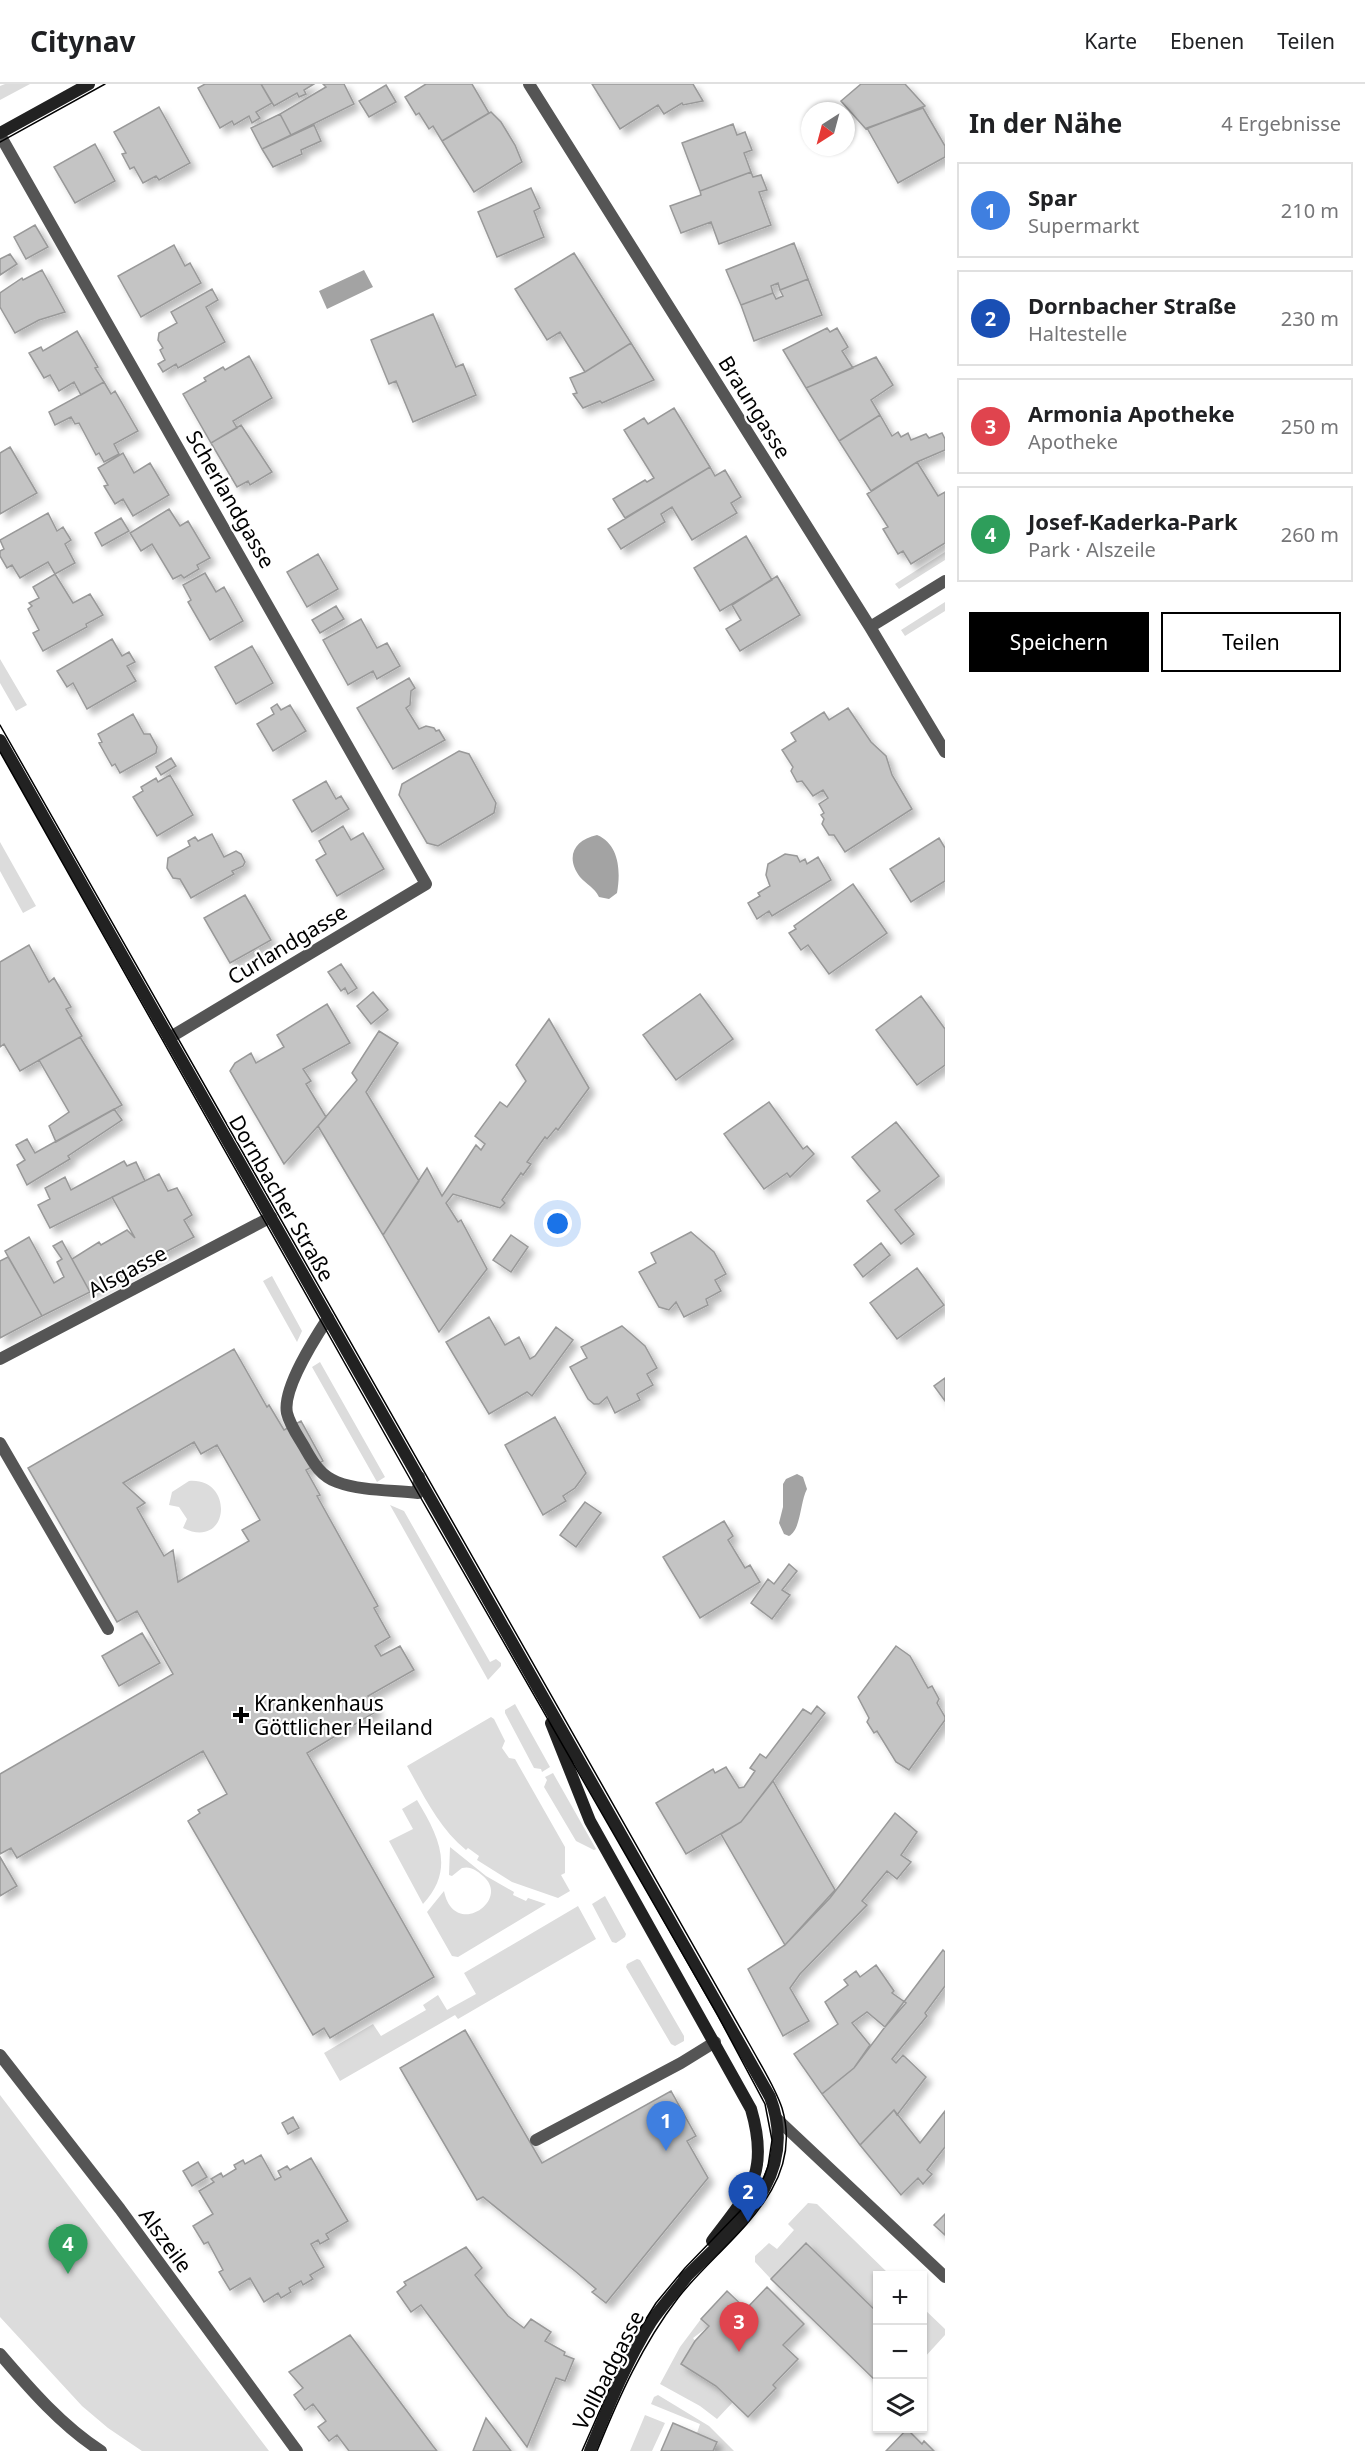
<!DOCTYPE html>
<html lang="de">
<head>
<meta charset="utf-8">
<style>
	body { margin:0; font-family:"Noto Sans",sans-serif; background:#f2f2f2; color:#202124 }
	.controls { position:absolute; right:18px; bottom:18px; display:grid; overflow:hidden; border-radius:0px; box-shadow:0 2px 4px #0004 }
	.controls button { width:54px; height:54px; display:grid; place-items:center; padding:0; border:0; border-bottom:2px solid #e0e0e0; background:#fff; color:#202124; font:30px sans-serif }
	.compass { position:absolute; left:801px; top:18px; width:54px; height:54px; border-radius:50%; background:#fff; box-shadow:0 2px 4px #0004; rotate:216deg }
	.you { position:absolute; left:558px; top:1140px; width:21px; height:21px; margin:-15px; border:4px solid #fff; border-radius:50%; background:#1a73e8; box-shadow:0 0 0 9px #1a73e833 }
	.badge { display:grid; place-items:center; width:39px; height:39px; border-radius:50%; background:#000; color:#fff; font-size:20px; font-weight:700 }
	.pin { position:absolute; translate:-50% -50px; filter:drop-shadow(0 2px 3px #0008) }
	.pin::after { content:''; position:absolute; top:32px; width:21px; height:18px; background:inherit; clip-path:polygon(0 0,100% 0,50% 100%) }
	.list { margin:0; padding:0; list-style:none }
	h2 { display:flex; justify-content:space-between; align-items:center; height:78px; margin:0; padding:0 24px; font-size:26px }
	h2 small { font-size:20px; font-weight:400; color:#757577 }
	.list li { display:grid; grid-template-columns:39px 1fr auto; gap:18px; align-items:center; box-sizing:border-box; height:96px; margin:0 12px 12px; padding:0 12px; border:2px solid #e0e0e0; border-radius:0px }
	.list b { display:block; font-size:22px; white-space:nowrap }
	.list p { margin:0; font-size:20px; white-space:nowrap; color:#757577 }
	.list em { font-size:20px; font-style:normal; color:#757577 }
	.actions { display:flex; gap:12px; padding:18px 24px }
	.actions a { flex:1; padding:14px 0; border:2px solid #000; border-radius:0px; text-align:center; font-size:21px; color:#000 }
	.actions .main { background:#000; color:#fff }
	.icon { flex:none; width:33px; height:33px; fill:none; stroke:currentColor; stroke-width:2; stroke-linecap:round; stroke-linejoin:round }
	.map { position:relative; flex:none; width:945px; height:2367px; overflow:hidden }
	header { display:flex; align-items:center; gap:36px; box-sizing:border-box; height:84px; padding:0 30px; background:#fff; border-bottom:2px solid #e0e0e0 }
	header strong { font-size:28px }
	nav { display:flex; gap:33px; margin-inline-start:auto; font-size:21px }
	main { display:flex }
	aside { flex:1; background:#fff }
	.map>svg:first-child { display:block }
	.green { fill:#dcdcdc }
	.water { fill:#a3a3a3 }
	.building { fill:#c4c4c4; stroke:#999; stroke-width:1.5; fill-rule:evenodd; filter:url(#shadow) }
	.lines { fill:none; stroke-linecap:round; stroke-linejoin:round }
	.lane { stroke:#555; stroke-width:12 }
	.street { stroke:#555; stroke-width:12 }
	.secondary { stroke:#222; stroke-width:12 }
	.tram { stroke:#000; stroke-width:1.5 }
	.poi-dot { fill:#000; stroke:#fff; stroke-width:2 }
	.labels { text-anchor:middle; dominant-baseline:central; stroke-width:4.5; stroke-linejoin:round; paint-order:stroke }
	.street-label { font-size:21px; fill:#000; stroke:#fff }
	.poi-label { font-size:21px; fill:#000; stroke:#fff; text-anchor:start }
</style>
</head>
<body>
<header>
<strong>Citynav</strong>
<nav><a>Karte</a><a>Ebenen</a><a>Teilen</a></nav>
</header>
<main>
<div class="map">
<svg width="945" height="2367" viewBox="0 0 945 2367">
	<defs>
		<filter id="shadow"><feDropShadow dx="5.5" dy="5.5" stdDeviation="3" flood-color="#0004"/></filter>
	</defs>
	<rect width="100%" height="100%" fill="#fff"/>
	<!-- green -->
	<path class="green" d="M5,0H30L0,16V2Z
		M945,468V476L899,505L895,500Z
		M945,518V527L905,552L901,546Z
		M0,575L27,621L16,627L0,599Z
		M0,758L36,822L23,829L0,787Z
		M272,1192L302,1247L297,1258L263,1197Z
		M320,1278L385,1393L377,1398L312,1283Z
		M189,1397C235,1393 230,1467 183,1444L187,1435L179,1423L169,1421L172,1408Z
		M390,1421L404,1427L490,1578L496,1575L501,1579V1582L488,1596Z
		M515,1620L550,1683L542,1688L541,1685L534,1684L505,1629V1626Z
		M491,1633L494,1635L505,1657L502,1664L509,1674L515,1675L565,1763V1789L561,1791L570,1807L558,1814L512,1798L477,1776L479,1772L468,1764L466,1766C439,1744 424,1712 407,1682Z
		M553,1689L596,1765L594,1766L576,1757L544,1703L547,1696L545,1693Z
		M417,1716C438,1751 456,1785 423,1820L389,1757L413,1745L402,1725Z
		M450,1763L486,1792L514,1808L513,1811L526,1817L528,1814L546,1820L458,1873L452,1872L427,1828L444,1807C454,1856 512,1816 483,1792C476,1786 471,1782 462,1784L452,1792L449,1791Z
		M605,1812L626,1850L625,1853L616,1859L612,1858L592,1820Z
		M578,1822L596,1855L458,1935L455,1931L340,1997L324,1969L373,1940L381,1952L426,1926L423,1921L438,1911L447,1926L476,1910L464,1889Z
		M637,1875L640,1876L684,1952V1957L675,1962L671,1960L626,1883L627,1880Z
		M0,2011L269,2367H142L108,2344L82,2322L0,2233Z
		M808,2119L817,2120L890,2191L878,2192L877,2229L807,2159L771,2195L755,2178V2172L769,2159L777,2165L794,2146L788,2140Z
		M922,2223L945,2245V2251L924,2274Z
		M701,2235L709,2242L693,2254L695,2257L681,2280L716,2302L733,2318L717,2335L700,2322L660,2300L680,2263Z
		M658,2311L709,2342L734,2367H713L717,2357L697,2349L700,2340L651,2320L654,2313Z
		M645,2331L665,2339L652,2367H630Z"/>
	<!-- water -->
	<path class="water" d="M364,186L373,203L327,225L319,207Z
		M597,751C619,760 621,787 617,809L609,815L599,813C594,803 587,801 580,793C565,773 574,756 597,751Z
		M797,1390L803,1393L807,1405C800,1418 801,1446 789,1452L784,1450L779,1439L783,1423V1400L786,1395Z"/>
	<!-- building -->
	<path class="building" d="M205,0H261L272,19L256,28L260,34L252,39L249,32L234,41L232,37L220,44L198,4Z
		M261,0H314L304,6L306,10L299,13L297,9L274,22Z
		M323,0H344L354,20L291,51L280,30L326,3Z
		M426,0H472L489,29L442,57L433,42L429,45L419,29L416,31L405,13Z
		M592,0H693L703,17L683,21L682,19L664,30L658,21L620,45Z
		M861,0H905L925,22L866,45L841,17Z
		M386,1L396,18L369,33L359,17Z
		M159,23L190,79L159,96L156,92L143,99L134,83L130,85L122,70L126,69L114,48Z
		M923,24L945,62V73L898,99L867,44Z
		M491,28L501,38L515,61L522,78L474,108L442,57Z
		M280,30L291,51L262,65L251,44Z
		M733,40L737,51L745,48L752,66L744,69L751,88L700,107L682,59Z
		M314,41L321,57L301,66L302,70L273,83L262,65Z
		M95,60L115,97L75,119L54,83Z
		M751,88L753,93L761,91L767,106L759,108L771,141L719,160L711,138L681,149L670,122L701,111L700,107Z
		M531,104L540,124L534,127L544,153L497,173L478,128Z
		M35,141L48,163L26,175L14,153Z
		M794,159L808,195L780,206L778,199L771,202L773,209L741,221L726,186Z
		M174,161L185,182L190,179L201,199L141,233L118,192Z
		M574,169L631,259L585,288L560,248L547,256L515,205Z
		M10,170L17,180L0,191V175Z
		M42,186L65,228L39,236L15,249L0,223V209L22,194L23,196Z
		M808,195L822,231L754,257L741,221L773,209L776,215L783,212L780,206Z
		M212,205L218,216L206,223L225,258L178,284L176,280L163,288L158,280L165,276L160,266L163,264L158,256L159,249L177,239L171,228Z
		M433,230L456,283L463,280L476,311L413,338L396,297L389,300L371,256Z
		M827,244L830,248L837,244L848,263L842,267L853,284L806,304L783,266Z
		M77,247L98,283L95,284L104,298L81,311L74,298L59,307L50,291L44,294L29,269L41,263L43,267Z
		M631,259L654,296L602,319L600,317L583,324L573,310L577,309L570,294L585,288Z
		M249,272L272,314L233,337L237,344L211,359L183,310L206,297L204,294L223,283L225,286Z
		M876,273L893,301L871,316L880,331L839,357L806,304Z
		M104,298L111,310L115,307L138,347L114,360L119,370L104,378L99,369L96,371L79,339L75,340L71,333L55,341L49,328Z
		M674,324L710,383L625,434L613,415L645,396L647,398L654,394L624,346L644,334L648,340Z
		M880,331L892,352L898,348L901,353L908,349L911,356L926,350L929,354L942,349L945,355V366L917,378L871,407L839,357Z
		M241,341L272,388L250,401L248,397L237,403L211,359Z
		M10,363L37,409L0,430V369Z
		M123,369L134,389L150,379L169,411L133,432L123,415L115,420L104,402L108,401L98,384Z
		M917,378L938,412L945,408V459L911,480L903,467L898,470L883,445L888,443L867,410Z
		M710,383L715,392L725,386L741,413L731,419L737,429L692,456L672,423L661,430L665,438L621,465L608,445Z
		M169,425L180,442L188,437L210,474L197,481L199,485L184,494L181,491L173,495L152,460L141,467L130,449Z
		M48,429L57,447L63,443L71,456L65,460L75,479L55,490L48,478L20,494L12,481L7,484L0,472V467L4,465L0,456Z
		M121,434L129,447L102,462L95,449Z
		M746,452L772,496L720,527L694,484Z
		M318,470L338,505L307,523L287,488Z
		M205,489L216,508L224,503L243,537L210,556L188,518L191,516L183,501Z
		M55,490L73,519L90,510L103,531L86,540L87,543L43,567L33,549L39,546L28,525L32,522L29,519L39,514L33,503Z
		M777,492L800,531L740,567L726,545L741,536L732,521Z
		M336,522L344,535L320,549L312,536Z
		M361,535L377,564L387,559L400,582L377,595L373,587L348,601L323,556Z
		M112,555L122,572L129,568L135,578L127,582L136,597L87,625L73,599L67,603L57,587Z
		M252,562L273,599L236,620L215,583Z
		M409,594L415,604L411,607L410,621L406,624L419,645L426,642L434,644L436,647L439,646L445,656L393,685L357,624Z
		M277,620L281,626L290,621L306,647L273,667L257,640L274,630L271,624Z
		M848,624L871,658L886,672L892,691L912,725L845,768L834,751H829L822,740L824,735L821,731L824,729L819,720L828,714L823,706L813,712L802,697L797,698L791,687L793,683L782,666L796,657L791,649L824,628L829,636Z
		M133,630L144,650H150L157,663L156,669L120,689L115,680L112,682L99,659L102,658L98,650Z
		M459,667L469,670L496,719L494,729L438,762L427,759L399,711L402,700Z
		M171,674L176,682L161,691L156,683Z
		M170,691L193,731L157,752L133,713L143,707L141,703L156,694L158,698Z
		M326,697L336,715L341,712L349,725L312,748L293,716Z
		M343,742L351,756L363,749L384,785L337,812L316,776L326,770L319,757Z
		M212,750L224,773L236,767L241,770L245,778L243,782L232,787L234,790L191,814L180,795L173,794L167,784L168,774L190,762L188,757L195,753L198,757Z
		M939,754L945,764V797L911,818L890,785Z
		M785,770L797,772L800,778L805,775L807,780L818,773L831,796L772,832L769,827L757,835L748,819L760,812L758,809L770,802L766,791L768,780Z
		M853,800L887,849L829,890L808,861L801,866L789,849L796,845L794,842Z
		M245,811L271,856L230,879L204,834Z
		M29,861L49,898L54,894L71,923L66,925L82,952L20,987L4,960L0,963V878Z
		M341,880L357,904L348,910L345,904L341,907L328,888Z
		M373,908L388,926L371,940L357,922Z
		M700,910L733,955L676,996L643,951Z
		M921,912L945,945V981L917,1001L876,946Z
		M327,920L350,959L303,985L311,997L306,1000L326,1033L284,1080L230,987L235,979L251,969L256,979L284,963L277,951Z
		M549,935L589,1004L558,1046L556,1044L547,1055L545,1053L527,1078L531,1080L523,1091L521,1089L502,1116L505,1119L500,1124L453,1110L446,1119L458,1138L461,1136L487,1185L439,1248L383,1151L427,1084L442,1112L476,1061L481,1066L485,1060L475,1052L500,1018L507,1023L526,997L516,981Z
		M379,947L398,959L366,1008L419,1097L383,1151L318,1042L357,996L352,989Z
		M80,953L122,1021L56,1058L49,1042L69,1028L39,976Z
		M769,1018L803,1065L807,1062L814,1070L790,1093L787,1089L764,1105L724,1050Z
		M114,1025L122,1036L68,1072L70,1075L27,1101L17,1081L25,1076L16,1061L27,1055L35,1069Z
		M896,1038L939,1092L895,1126L914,1150L901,1160L867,1117L880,1107L852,1073Z
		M124,1077L127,1082L136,1078L145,1097L50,1144L38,1121L50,1115L45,1104L65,1093L71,1106Z
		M159,1090L168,1107L177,1104L192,1131L184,1136L194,1153L90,1208L72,1175L99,1158L101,1161L127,1146L135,1154L112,1113Z
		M691,1148L714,1168L726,1190L715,1196L721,1207L706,1215L708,1221L684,1233L676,1218L669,1226L659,1223L639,1188L656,1179L651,1169Z
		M511,1151L528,1163L511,1188L493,1176Z
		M29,1153L54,1199L64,1193L57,1178L62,1175L53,1162L62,1157L90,1208L42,1232L5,1167Z
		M881,1159L890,1171L863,1193L854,1181Z
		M8,1173L42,1232L0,1254V1177Z
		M917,1184L944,1221L897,1255L870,1219Z
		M489,1233L505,1261L519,1253L530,1275L535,1272L556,1243L573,1256L532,1312L527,1308L489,1330L446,1258Z
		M622,1242L645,1262L657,1284L647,1290L653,1301L637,1310L640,1316L615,1329L607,1313L599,1320H594L588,1315L570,1283L587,1274L581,1263Z
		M234,1265L267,1323L269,1321L284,1346L301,1337L323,1377L306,1386L320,1411L317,1412L378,1522L374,1524L390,1553L375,1562L381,1572L400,1562L414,1586L368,1612L377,1627L307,1669L434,1893L330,1954L324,1944L313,1951L188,1737L200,1729L198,1726L227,1710L203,1667L17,1774L11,1764L0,1770V1690L173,1590L137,1527L117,1538L28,1384ZM194,1358L201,1370L217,1361L260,1436L242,1446L249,1457L178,1498L173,1466L164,1472L137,1424L145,1419L123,1399Z
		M945,1294V1317L934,1302Z
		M555,1333L586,1389L575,1404L563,1412L566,1417L543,1431L505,1361Z
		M585,1418L601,1429L576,1463L560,1451Z
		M724,1437L733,1452L728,1456L745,1484L750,1481L760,1498L700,1534L663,1473Z
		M789,1480L797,1487L782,1506L790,1511L772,1535L751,1519L768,1495L774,1500Z
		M142,1549L160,1579L119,1602L102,1572Z
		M896,1562L910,1572L928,1604L932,1602L939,1615L937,1619L945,1633V1636L909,1686L896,1678L877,1647L874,1649L867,1638L869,1634L858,1613Z
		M817,1622L825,1629L741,1738L686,1770L656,1719L713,1685L715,1689L726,1683L739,1704L744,1703L755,1687L750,1684L760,1670L766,1674L803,1625L811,1630Z
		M773,1697L835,1806L785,1861L721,1750L741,1738Z
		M895,1729L917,1748L901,1771L911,1778L897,1795L887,1787L862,1817L867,1821L800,1890L790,1904L809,1937L783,1952L748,1885L785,1861L830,1814Z
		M0,1773L17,1802L0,1812Z
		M943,1866L945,1868V1902L925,1929L927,1932L892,1975L896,1979L903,1971L926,1993L897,2031L894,2026L860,2061L822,2010L854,1984Z
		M876,1881L894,1907L892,1909L906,1919L885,1943L867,1928L852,1939L870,1961L854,1984L822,2010L794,1970L838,1940L825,1918L848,1901L844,1896L856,1887L860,1893Z
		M465,1946L542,2079L671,2007L696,2052L687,2057L708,2094L606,2219L592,2208L596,2205L575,2187L483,2113L477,2116L400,1984Z
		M894,2026L920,2059L945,2027V2063L927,2086L932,2090L923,2100L918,2094L901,2111L860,2061Z
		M293,2033L299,2044L288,2050L282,2039Z
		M261,2071L275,2096L281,2093L278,2087L287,2082L290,2086L311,2074L348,2137L326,2150L329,2155L320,2160L318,2156L311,2160L324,2183L310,2191L313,2195L303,2201L301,2197L289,2204L291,2208L281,2214L278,2209L264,2218L250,2194L230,2206L219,2188L223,2186L208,2158L204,2160L193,2142L213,2130L199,2107L214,2098L211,2095L221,2089L223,2093L236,2085L234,2081L243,2076L245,2080Z
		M198,2078L207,2093L192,2102L183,2087Z
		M945,2130V2151L934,2141Z
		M806,2159L878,2229V2299L771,2195Z
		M466,2163L482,2184L475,2191L508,2232L524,2244L531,2235L551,2248L545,2257L565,2268L564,2271L574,2275L565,2297L556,2294L527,2363L421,2221L411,2228L397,2208L406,2201L404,2198Z
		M767,2203L804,2240L783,2261L798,2275L773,2301L776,2304L748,2333L716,2302L681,2280L695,2257L709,2242L701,2235L727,2207L746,2225Z
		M350,2251L433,2362L437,2367H349L337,2351L329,2357L318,2343L326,2337L313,2320L305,2326L294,2311L303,2304L289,2288Z
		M486,2334L511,2367H473Z
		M673,2339L717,2358L713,2367H661Z
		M907,2345L922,2360L924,2357L934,2367H886Z"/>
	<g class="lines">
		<!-- lane -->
		<path class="lane" d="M328,1234C315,1254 282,1305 287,1329C290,1342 300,1355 306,1366C314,1380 321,1392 337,1398C361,1407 392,1406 418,1409L419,1393
			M0,1359L108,1545
			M536,2056L681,1979L715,1958"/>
		<!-- street -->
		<path class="street" d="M529,0L870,543L945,668
			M0,51L426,800L169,954
			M870,543L945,497
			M0,1275L271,1133
			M0,1971L120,2125L297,2367
			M777,2035L945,2193
			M0,2270C30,2305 62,2342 101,2367"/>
		<!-- secondary -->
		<path class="secondary" d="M0,49L89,0
			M0,656L770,2013C801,2095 735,2143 684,2195
			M551,1639L590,1737L751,2025C770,2090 749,2108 712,2157
			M590,2367C608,2323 626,2278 651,2238C662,2222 676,2207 688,2191"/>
		<!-- tram -->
		<path class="tram" d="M0,58L105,0
			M0,641L751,1963C762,1983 775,2003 782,2024C807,2108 721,2158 678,2214C642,2261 619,2313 597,2367
			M0,668L418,1409L717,1930L765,2020L772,2056L768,2082L764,2093L742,2125L685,2184L656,2219L626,2267L582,2367"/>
	</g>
	<!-- markers -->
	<path class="poi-dot" d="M238 1622h6v6h6v6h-6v6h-6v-6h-6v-6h6z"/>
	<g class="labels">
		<!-- street labels -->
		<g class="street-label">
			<text transform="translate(755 323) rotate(58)">Braungasse</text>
			<text transform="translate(231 415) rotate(60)">Scherlandgasse</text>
			<text transform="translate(287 860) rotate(-31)">Curlandgasse</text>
			<text transform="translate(282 1114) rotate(60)">Dornbacher Straße</text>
			<text transform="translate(127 1187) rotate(-28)">Alsgasse</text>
			<text transform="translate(166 2156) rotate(54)">Alszeile</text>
			<text transform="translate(608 2286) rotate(-63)">Vollbadgasse</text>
		</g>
		<!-- poi labels -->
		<g class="poi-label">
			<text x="254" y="1619">Krankenhaus<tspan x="254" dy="24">Göttlicher Heiland</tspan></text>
		</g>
	</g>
</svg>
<div class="controls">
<button>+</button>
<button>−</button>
<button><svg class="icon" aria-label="layers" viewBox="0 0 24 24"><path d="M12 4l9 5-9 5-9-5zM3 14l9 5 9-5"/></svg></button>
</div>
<svg class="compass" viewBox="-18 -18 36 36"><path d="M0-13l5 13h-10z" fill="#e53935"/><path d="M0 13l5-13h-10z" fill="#757577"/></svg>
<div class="you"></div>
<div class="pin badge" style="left:666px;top:2067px;background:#3f7fe0">1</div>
<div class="pin badge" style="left:748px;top:2138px;background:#1a4fb4">2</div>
<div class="pin badge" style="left:739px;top:2268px;background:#e0444e">3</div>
<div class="pin badge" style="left:68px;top:2190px;background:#2e9e5b">4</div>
</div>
<aside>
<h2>In der Nähe<small>4 Ergebnisse</small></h2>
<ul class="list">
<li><span class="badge" style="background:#3f7fe0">1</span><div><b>Spar</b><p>Supermarkt</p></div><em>210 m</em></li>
<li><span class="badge" style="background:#1a4fb4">2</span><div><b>Dornbacher Straße</b><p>Haltestelle</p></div><em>230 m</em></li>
<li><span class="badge" style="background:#e0444e">3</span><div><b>Armonia Apotheke</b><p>Apotheke</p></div><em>250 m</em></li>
<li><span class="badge" style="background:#2e9e5b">4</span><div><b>Josef-Kaderka-Park</b><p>Park · Alszeile</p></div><em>260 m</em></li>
</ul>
<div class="actions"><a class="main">Speichern</a><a>Teilen</a></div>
</aside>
</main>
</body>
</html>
